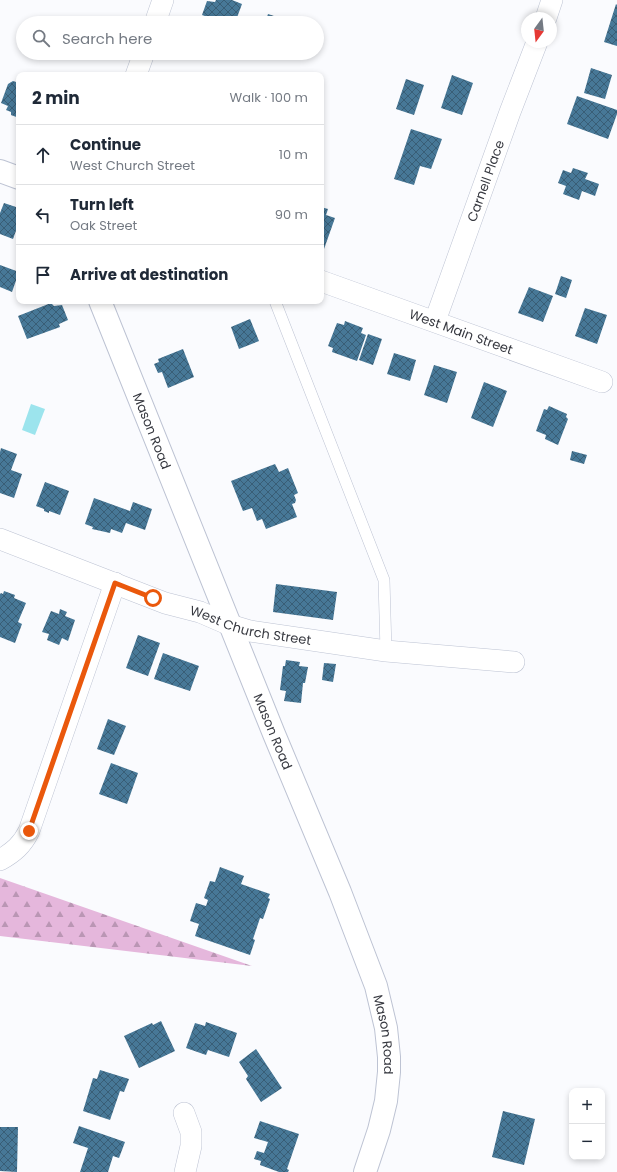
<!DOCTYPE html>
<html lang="en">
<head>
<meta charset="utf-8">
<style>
	body { margin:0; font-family:Poppins,sans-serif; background:#f6f6f7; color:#1f2937 }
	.controls { position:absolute; right:12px; bottom:12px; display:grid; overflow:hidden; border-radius:8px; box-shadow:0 2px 6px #0003 }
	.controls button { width:36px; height:36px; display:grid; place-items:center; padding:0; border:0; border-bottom:1px solid #e0e1e3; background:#fff; color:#1f2937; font:20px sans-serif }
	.compass { position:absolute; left:521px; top:12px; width:36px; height:36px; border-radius:50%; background:#fff; box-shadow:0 2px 6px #0003; rotate:195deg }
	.stop { position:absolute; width:12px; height:12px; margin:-9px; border:3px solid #ea580c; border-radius:50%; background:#fff }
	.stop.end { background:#ea580c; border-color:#fff; box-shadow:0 1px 4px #0008 }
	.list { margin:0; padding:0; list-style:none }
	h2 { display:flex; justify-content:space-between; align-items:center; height:52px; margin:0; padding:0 16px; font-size:17px }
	h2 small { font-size:13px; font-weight:400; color:#747a83 }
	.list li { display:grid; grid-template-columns:26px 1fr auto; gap:12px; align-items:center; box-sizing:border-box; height:60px; padding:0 16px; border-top:1px solid #e0e1e3 }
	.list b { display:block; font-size:15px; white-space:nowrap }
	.list p { margin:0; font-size:13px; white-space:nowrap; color:#747a83 }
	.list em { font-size:13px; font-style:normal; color:#747a83 }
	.icon { flex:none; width:22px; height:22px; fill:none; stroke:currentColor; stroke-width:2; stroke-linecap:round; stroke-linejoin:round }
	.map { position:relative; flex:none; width:617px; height:1172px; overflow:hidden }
	.search { position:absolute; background:#fff; box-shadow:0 2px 6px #0003; left:16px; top:16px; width:308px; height:44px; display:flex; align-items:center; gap:10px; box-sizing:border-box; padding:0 14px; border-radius:22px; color:#747a83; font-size:15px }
	.panel { position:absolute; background:#fff; box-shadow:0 2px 6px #0003; left:16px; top:72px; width:308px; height:232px; border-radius:8px }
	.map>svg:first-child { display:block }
	.forest { fill:url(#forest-firs) }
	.water { fill:#9ce4ed }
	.building { fill:url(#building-cross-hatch) }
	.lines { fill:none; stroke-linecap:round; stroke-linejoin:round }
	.service-casing { stroke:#bdc3d3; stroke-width:12 }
	.minor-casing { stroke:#bdc3d3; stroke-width:22 }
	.secondary-casing { stroke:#bdc3d3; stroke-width:24 }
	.service { stroke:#fff; stroke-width:11 }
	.minor { stroke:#fff; stroke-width:21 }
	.secondary { stroke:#fff; stroke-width:22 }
	.route { stroke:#ea580c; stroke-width:5 }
	.labels { text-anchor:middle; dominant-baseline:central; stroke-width:4; stroke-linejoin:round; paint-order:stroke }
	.street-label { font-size:13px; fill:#373940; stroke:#fff }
</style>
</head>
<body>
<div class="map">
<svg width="617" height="1172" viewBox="0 0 617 1172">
	<defs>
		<pattern id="forest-firs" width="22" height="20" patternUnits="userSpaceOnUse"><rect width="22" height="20" fill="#e5b7dc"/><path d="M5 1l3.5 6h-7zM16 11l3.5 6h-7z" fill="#ba96b4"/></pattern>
		<pattern id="building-cross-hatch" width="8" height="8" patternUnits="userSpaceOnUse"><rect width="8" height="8" fill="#477897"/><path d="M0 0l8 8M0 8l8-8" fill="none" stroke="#395e76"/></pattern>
	</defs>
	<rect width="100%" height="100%" fill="#fafbfe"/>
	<!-- forest -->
	<path class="forest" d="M0,878L252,966L0,936Z"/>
	<!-- water -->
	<path class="water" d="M31,404L45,409L35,435L22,430Z"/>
	<!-- building -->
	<path class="building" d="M216,0H232L242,4L235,23H224L202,15L207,1L215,2Z
		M616,4L617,5V46L604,42Z
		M268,14L289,21L288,23H265Z
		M591,68L612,75L605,99L584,93Z
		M452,75L473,83L462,115L441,108Z
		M406,79L424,85L414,115L396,109Z
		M13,81L19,83V118L11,115V112L6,110L8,106L1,103L8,84Z
		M577,96L617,110V114L608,139L567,124Z
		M411,129L442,139L431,169L420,166L414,185L394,179Z
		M573,168L588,173L585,179L599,184L595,196L582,191L579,200L563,194L566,186L558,183L563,170L571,173Z
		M4,203L19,208V229L17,228L13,239L0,234V213Z
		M321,207L328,209L326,215L335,218L324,249L321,248Z
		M0,265L19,272L12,292L0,287Z
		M561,276L572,280L566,298L555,294Z
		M529,287L553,296L543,322L518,313Z
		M51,303L54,306L62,305L68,320L59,324L60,327L27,339L18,316Z
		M585,308L607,315L597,344L575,336Z
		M250,319L259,341L239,349L231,327Z
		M345,321L363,328L361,333L366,335L357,361L332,352L333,348L328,346L337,323L344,325Z
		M368,334L382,339L373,365L359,360Z
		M183,349L194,377L168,388L162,372L158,373L154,364L159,362L158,359Z
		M394,353L416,360L410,381L387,374Z
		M434,365L457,372L447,403L424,395Z
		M484,382L507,391L493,427L471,418Z
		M549,406L567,414L566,417L568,419L558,445L545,439L546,435L536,431L544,409L547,410Z
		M1,448L17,454L11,470L22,474L14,498L0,493V452Z
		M572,451L587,455L584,464L570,460Z
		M275,464L279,472L288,468L298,493L294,495L296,500L295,503L292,504L297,517L266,529L262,519L257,521L252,508L243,511L231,481Z
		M45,482L69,491L60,515L49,511V513L44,511V509L36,506Z
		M94,498L130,511L133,502L152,509L145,530L126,523L122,533L111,529L110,533L92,529L93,527L85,524Z
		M276,584L337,592L333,620L273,612Z
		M4,591L15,595L14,598L26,603L18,622L22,624L15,643L0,637V594L1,593L3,594Z
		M60,609L67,612L65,616L75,620L68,641L62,638L59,645L47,640L49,634L42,632L51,611L59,614Z
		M138,635L160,643L148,676L126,668Z
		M163,653L199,666L190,691L154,679Z
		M286,660L300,662L299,666L308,667L305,683H303L301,703L284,701L286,691L280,690L283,666H285Z
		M324,663L336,664L333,682L322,680Z
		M108,719L126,726L114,755L97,749Z
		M111,763L138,773L127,804L99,794Z
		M220,867L244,876L241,884L270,894L268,898L270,899L263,919L260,918L253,939L255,940L250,955L195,936L199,924L190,921L196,903L206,906L208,900L204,898L210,881L215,882Z
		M161,1021L175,1051L139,1068L124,1036L152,1023L153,1025Z
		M206,1022L237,1033L229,1057L208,1050L206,1055L186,1048L195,1023L205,1026Z
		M256,1049L282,1088L261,1102L246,1079L248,1076L239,1062Z
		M100,1070L129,1079L124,1092L120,1091L110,1120L83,1111L93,1078L97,1079Z
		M503,1111L535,1119L524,1165L492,1157Z
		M260,1121L299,1134L287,1169L289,1170L288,1172H279L260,1165L261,1161L254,1159L257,1151L264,1153L268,1142L254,1138Z
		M79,1126L125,1142L119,1158L113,1156L108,1172H80L88,1148L73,1143Z
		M0,1127H18L17,1172L0,1171Z"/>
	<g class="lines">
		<!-- service casing -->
		<g class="service-casing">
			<path id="service" d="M275,301L384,580L386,651"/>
		</g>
		<!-- minor casing -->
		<g class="minor-casing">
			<g id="minor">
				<path d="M546,18L552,0"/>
				<path d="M155,23L163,0"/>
				<path d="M136,75L144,53"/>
				<path id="s1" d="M321,281L602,382"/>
				<path id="s2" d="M435,321L510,112L537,42"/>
				<path id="s3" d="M0,539L165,603L200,612L230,625L250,631L386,651L514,662"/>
				<path d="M0,860C14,852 22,845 29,831L115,583"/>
				<path d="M184,1113L191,1132V1146L185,1172"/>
			</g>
		</g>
		<!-- secondary casing -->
		<g class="secondary-casing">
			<g id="secondary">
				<path d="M0,171L19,178"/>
				<path id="s4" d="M100,301L274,734L340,892L376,986L386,1028L389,1057V1072L386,1101L379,1130L365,1172"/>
			</g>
		</g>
		<!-- service -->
		<use href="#service" class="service"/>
		<!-- minor -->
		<use href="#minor" class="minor"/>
		<!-- secondary -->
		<use href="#secondary" class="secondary"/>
	</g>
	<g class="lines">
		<!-- route -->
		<path class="route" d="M29,831L115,583L153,598"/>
	</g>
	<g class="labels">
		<!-- street labels -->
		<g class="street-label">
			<text stroke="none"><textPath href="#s2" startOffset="149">Carnell Place</textPath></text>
			<text stroke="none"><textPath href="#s1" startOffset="149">West Main Street</textPath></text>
			<text stroke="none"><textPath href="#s4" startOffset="140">Mason Road</textPath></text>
			<text stroke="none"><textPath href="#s3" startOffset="266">West Church Street</textPath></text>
			<text stroke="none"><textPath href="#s4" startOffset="464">Mason Road</textPath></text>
			<text stroke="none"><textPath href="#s4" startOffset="788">Mason Road</textPath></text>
		</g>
	</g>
</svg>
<div class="controls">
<button>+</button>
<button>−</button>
</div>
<svg class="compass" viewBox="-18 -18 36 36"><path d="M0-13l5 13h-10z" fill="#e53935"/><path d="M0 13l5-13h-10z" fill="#747a83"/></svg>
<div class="stop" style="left:153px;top:598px"></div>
<div class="stop end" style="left:29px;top:831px"></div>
<div class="search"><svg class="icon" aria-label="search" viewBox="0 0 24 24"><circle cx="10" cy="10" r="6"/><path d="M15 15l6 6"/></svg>Search here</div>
<section class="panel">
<h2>2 min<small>Walk · 100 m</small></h2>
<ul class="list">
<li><svg class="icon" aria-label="ahead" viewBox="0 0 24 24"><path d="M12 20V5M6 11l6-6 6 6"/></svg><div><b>Continue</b><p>West Church Street</p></div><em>10 m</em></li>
<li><svg class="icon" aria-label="left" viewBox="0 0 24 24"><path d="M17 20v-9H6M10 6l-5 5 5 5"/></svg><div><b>Turn left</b><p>Oak Street</p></div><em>90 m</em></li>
<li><svg class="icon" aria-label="arrive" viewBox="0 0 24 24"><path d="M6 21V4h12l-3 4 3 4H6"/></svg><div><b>Arrive at destination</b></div></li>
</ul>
</section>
</div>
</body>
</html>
